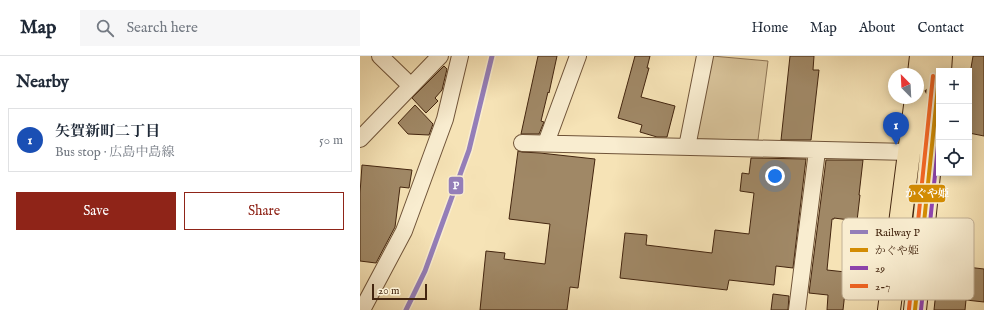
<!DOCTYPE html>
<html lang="en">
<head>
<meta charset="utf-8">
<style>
	body { margin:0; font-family:"IM FELL English","Noto Serif JP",serif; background:#f6f6f7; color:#1f2937 }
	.controls { position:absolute; right:12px; top:12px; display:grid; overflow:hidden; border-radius:0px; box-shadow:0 2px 10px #0003 }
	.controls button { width:36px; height:36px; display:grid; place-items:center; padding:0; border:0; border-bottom:1px solid #e0e1e3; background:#fff; color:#1f2937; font:20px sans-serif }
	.compass { position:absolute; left:528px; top:12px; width:36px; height:36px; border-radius:50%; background:#fff; box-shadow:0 2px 10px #0003; rotate:336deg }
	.scale { position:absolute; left:12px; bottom:10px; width:55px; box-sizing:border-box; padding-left:4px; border:2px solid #43250f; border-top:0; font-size:11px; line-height:14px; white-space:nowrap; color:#43250f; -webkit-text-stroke:3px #f9edd0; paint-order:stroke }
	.you { position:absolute; left:415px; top:120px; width:14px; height:14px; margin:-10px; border:3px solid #fff; border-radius:50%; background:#1a73e8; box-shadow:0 0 0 6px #1a73e833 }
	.badge { display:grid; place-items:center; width:26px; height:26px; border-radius:50%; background:#8f2418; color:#fff; font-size:13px; font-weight:700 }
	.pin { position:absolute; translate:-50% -33px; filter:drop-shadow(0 1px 2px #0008) }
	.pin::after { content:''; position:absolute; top:21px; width:14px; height:12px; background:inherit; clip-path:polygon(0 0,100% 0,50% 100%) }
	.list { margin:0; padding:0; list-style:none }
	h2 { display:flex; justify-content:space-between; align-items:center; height:52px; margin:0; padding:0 16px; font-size:17px }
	h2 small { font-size:13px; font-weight:400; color:#747a83 }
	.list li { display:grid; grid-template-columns:26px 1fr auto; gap:12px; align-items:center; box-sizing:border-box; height:64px; margin:0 8px 8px; padding:0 8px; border:1px solid #e0e1e3; border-radius:0px }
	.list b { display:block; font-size:15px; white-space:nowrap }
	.list p { margin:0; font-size:13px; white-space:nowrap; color:#747a83 }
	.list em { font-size:13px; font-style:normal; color:#747a83 }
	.actions { display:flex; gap:8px; padding:12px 16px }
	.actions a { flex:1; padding:9px 0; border:1px solid #8f2418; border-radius:0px; text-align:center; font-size:14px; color:#8f2418 }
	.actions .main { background:#8f2418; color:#fff }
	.icon { flex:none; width:22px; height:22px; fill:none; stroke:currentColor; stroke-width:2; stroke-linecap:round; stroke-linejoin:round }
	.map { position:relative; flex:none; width:624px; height:254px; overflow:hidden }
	header { display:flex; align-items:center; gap:24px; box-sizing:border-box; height:56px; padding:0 20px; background:#fff; border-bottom:1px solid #e0e1e3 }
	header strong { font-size:19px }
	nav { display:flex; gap:22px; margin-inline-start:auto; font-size:14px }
	.search { width:280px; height:36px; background:#f6f6f7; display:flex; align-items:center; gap:10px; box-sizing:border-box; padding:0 14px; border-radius:0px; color:#747a83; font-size:15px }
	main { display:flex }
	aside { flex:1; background:#fff }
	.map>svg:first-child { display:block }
	.green { fill:#d8c39a; stroke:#8e7454 }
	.building { fill:#a08866; stroke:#43250f }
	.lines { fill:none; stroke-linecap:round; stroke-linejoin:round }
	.minor-casing { stroke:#705439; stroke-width:18 }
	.primary-casing { stroke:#43250f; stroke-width:24 }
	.minor { stroke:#f9edd0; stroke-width:16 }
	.primary { stroke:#f6e3b6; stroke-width:22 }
	.bus-1-casing { stroke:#f9edd0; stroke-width:7 }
	.bus-2-casing { stroke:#f9edd0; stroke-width:7 }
	.bus-3-casing { stroke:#f9edd0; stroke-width:7 }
	.bus-1 { stroke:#d38c03; stroke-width:4 }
	.bus-2 { stroke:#8e44ad; stroke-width:4 }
	.bus-3 { stroke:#f26522; stroke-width:4 }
	.rail-1-casing { stroke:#f9edd0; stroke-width:8 }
	.rail-1 { stroke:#947eb8; stroke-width:5 }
	.key { fill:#f9edd0; stroke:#c2b196; stroke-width:1 }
	.key-label { font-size:11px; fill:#43250f }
	.line-badge { stroke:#f9edd0; stroke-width:1.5 }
	.badge-label { font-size:11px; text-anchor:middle; font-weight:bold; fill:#fff }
</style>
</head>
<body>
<header>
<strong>Map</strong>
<div class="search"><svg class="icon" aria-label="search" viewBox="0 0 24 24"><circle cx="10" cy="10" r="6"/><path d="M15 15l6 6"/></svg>Search here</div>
<nav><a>Home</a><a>Map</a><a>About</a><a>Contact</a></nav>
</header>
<main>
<aside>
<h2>Nearby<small></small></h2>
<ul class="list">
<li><span class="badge" style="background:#1a4fb4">1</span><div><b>矢賀新町二丁目</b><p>Bus stop · 広島中島線</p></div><em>50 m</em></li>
</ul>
<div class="actions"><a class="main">Save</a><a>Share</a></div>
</aside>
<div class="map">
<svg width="624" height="254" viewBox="0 0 624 254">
	<rect width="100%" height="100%" fill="#f6e3b6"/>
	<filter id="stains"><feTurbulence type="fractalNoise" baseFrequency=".005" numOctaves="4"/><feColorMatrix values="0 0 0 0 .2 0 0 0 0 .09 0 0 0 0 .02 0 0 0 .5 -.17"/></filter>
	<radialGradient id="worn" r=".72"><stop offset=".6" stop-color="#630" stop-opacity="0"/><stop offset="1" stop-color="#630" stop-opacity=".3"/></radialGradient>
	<!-- green -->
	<path class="green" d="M352,0L408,5L398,84L335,83Z"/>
	<!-- building -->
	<path class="building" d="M178,0H197L189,37L188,36L181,65L184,66L179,78H161Z
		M275,0H290L287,12H289L281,41L315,50L307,81H297L280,76L282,69L258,62Z
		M430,0H454L453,14H459L451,84H421Z
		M613,0H624V80L609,77V24Z
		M84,10L87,13L82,34L75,42L78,45L66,57L52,42Z
		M55,49L73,68L69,79L48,78L38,67Z
		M158,95L162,96L180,97L235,103L218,232L210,231L207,254H120L126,195L145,197L144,203L185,208L190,168L149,163Z
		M391,102L446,103L433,212L416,210L414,229L369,224L367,234L260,222L265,177L287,179L286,189L352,197L355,174L389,178L394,137L380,135L382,117L389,118Z
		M466,104H503L499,139H500L497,165L474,162V163H472L467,214L495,217L500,177L521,179L514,239L485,236L483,254H467L468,239L449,237Z
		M2,109L52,114L49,132L40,131L35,171L16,207L0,205V137Z
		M590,209L624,213V246L606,244L605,254H574L577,226L588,227Z
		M413,238L429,240L428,254H411Z"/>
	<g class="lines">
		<!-- minor casing -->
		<g class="minor-casing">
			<path id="minor" d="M20,0L51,30
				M0,83L80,0
				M162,87L549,96
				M186,87L218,0
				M327,91L345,0
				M2,254L44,175L85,63L100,0
				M437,254L457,95"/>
		</g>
		<!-- primary casing -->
		<g class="primary-casing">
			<path id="primary" d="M580,15L581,0
				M558,26L561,0
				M529,254L556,42
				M555,254L579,21"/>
		</g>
		<!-- minor -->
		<use href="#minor" class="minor"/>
		<!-- primary -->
		<use href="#primary" class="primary"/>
		<!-- bus-1 casing -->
		<g class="bus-1-casing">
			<path id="bus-1" d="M555,254L579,21"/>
		</g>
		<!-- bus-2 casing -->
		<g class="bus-2-casing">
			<path id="bus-2" d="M561,254L579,80"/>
		</g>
		<!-- bus-3 casing -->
		<g class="bus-3-casing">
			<path id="bus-3" d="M549,253L573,20"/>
		</g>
		<!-- bus-1 -->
		<use href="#bus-1" class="bus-1"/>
		<!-- bus-2 -->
		<use href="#bus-2" class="bus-2"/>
		<!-- bus-3 -->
		<use href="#bus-3" class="bus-3"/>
		<!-- rail-1 casing -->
		<g class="rail-1-casing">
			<path id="rail-1" d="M46,254L65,215L109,94L132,0"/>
		</g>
		<!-- rail-1 -->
		<use href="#rail-1" class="rail-1"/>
	</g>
	<!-- legend -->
	<rect x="482" y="162" width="132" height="82" rx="6" class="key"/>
	<rect x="490" y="174" width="18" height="4" fill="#947eb8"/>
	<rect x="490" y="192" width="18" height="4" fill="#d38c03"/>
	<rect x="490" y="210" width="18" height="4" fill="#8e44ad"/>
	<rect x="490" y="228" width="18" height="4" fill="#f26522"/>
	<g class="key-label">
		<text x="515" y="180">Railway P</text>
		<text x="515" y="198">かぐや姫</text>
		<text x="515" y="216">29</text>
		<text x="515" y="234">2-7</text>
	</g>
	<g class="line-badge">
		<rect x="88" y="120" width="16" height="19" rx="4" fill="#947eb8"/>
		<rect x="548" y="128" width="38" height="19" rx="4" fill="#d38c03"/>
	</g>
	<g class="badge-label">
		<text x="96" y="133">P</text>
		<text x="567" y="141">かぐや姫</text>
	</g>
	<rect width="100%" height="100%" filter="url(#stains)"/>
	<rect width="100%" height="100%" fill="url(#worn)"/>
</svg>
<div class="controls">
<button>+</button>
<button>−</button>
<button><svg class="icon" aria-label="locate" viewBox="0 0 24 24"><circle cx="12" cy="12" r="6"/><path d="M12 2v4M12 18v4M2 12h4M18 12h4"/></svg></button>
</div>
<svg class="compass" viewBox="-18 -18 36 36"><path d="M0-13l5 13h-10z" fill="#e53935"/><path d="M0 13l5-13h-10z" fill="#747a83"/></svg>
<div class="scale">20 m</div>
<div class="you"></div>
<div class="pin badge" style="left:536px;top:89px;background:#1a4fb4">1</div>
</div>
</main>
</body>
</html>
